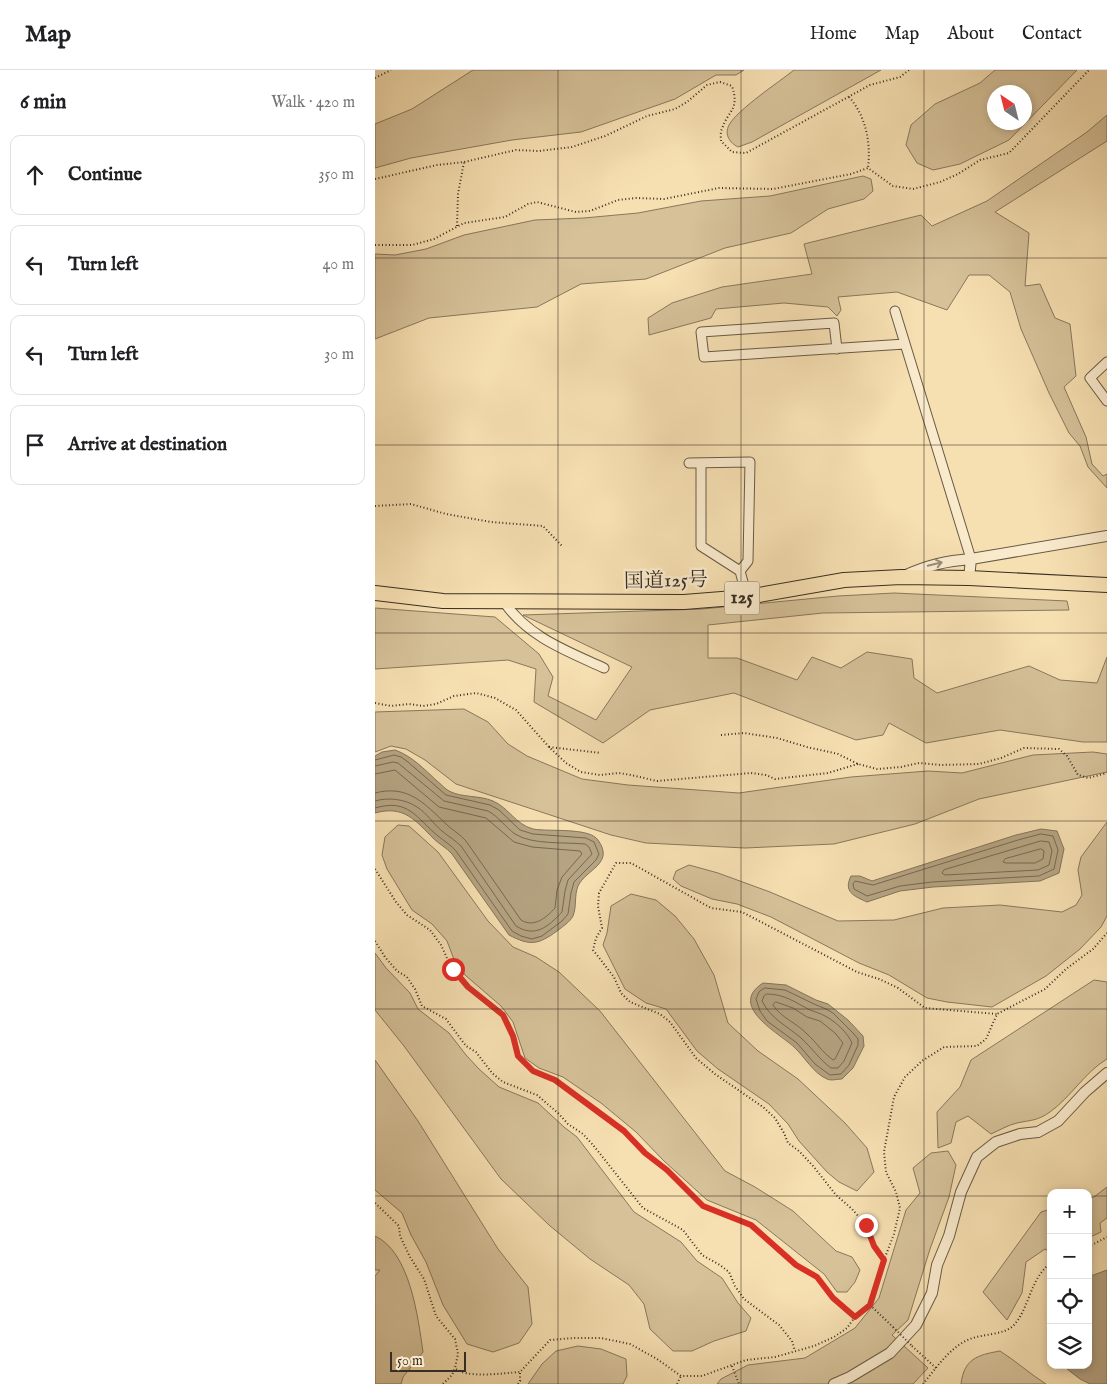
<!DOCTYPE html>
<html lang="en">
<head>
<meta charset="utf-8">
<style>
	body { margin:0; font-family:"IM FELL English","Noto Serif JP",serif; background:#f6f6f6; color:#202124 }
	.controls { position:absolute; right:15px; bottom:15px; display:grid; overflow:hidden; border-radius:10px; box-shadow:0 2px 8px #0003 }
	.controls button { width:45px; height:45px; display:grid; place-items:center; padding:0; border:0; border-bottom:1px solid #e0e0e0; background:#fff; color:#202124; font:25px sans-serif }
	.compass { position:absolute; left:612px; top:15px; width:45px; height:45px; border-radius:50%; background:#fff; box-shadow:0 2px 8px #0003; rotate:325deg }
	.scale { position:absolute; left:15px; bottom:12px; width:76px; box-sizing:border-box; padding-left:5px; border:2px solid #382e23; border-top:0; font-size:14px; line-height:18px; white-space:nowrap; color:#382e23; -webkit-text-stroke:4px #f9eacc; paint-order:stroke }
	.stop { position:absolute; width:15px; height:15px; margin:-11px; border:4px solid #d93025; border-radius:50%; background:#fff }
	.stop.end { background:#d93025; border-color:#fff; box-shadow:0 1px 5px #0008 }
	.list { margin:0; padding:0; list-style:none }
	h2 { display:flex; justify-content:space-between; align-items:center; height:65px; margin:0; padding:0 20px; font-size:21px }
	h2 small { font-size:16px; font-weight:400; color:#757577 }
	.list li { display:grid; grid-template-columns:32px 1fr auto; gap:15px; align-items:center; box-sizing:border-box; height:80px; margin:0 10px 10px; padding:0 10px; border:1px solid #e0e0e0; border-radius:10px }
	.list b { display:block; font-size:19px; white-space:nowrap }
	.list em { font-size:16px; font-style:normal; color:#757577 }
	.icon { flex:none; width:28px; height:28px; fill:none; stroke:currentColor; stroke-width:2; stroke-linecap:round; stroke-linejoin:round }
	.map { position:relative; flex:none; width:732px; height:1314px; overflow:hidden }
	header { display:flex; align-items:center; gap:30px; box-sizing:border-box; height:70px; padding:0 25px; background:#fff; border-bottom:1px solid #e0e0e0 }
	header strong { font-size:24px }
	nav { display:flex; gap:28px; margin-inline-start:auto; font-size:18px }
	main { display:flex }
	aside { flex:1; background:#fff }
	.map>svg:first-child { display:block }
	.green { fill:#d6c199; stroke:#87785e; fill-rule:evenodd }
	.water { fill:#b5a381; stroke:#83745b }
	.lines { fill:none; stroke-linecap:round; stroke-linejoin:round }
	.shore { stroke:#766852; stroke-width:1 }
	.minor-casing { stroke:#685a46; stroke-width:11 }
	.tertiary-casing { stroke:#685a46; stroke-width:12 }
	.trunk-casing { stroke:#382e23; stroke-width:16 }
	.path { stroke:#382e23; stroke-width:2; stroke-dasharray:1 2.5; stroke-linecap:butt }
	.minor { stroke:#f9eacc; stroke-width:9 }
	.tertiary { stroke:#f9eacc; stroke-width:10 }
	.trunk { stroke:#f6dfb1; stroke-width:14 }
	.path-bridge { stroke:#382e23; stroke-width:2; stroke-dasharray:1 2.5; stroke-linecap:butt }
	.oneway { stroke:#988c78 }
	.route { stroke:#d93025; stroke-width:6 }
	.grid { fill:none; stroke:#382e23; stroke-width:1; stroke-opacity:0.55 }
	.labels { text-anchor:middle; dominant-baseline:central; stroke-width:5; stroke-linejoin:round; paint-order:stroke }
	.shield { fill:#f9eacc; stroke:#726656; stroke-width:1 }
	.shield-label { font-size:19px; font-weight:bold; fill:#382e23 }
	.street-label { font-size:20px; fill:#382e23; stroke:#f9eacc }
</style>
</head>
<body>
<header>
<strong>Map</strong>
<nav><a>Home</a><a>Map</a><a>About</a><a>Contact</a></nav>
</header>
<main>
<aside>
<h2>6 min<small>Walk · 420 m</small></h2>
<ul class="list">
<li><svg class="icon" aria-label="ahead" viewBox="0 0 24 24"><path d="M12 20V5M6 11l6-6 6 6"/></svg><div><b>Continue</b></div><em>350 m</em></li>
<li><svg class="icon" aria-label="left" viewBox="0 0 24 24"><path d="M17 20v-9H6M10 6l-5 5 5 5"/></svg><div><b>Turn left</b></div><em>40 m</em></li>
<li><svg class="icon" aria-label="left" viewBox="0 0 24 24"><path d="M17 20v-9H6M10 6l-5 5 5 5"/></svg><div><b>Turn left</b></div><em>30 m</em></li>
<li><svg class="icon" aria-label="arrive" viewBox="0 0 24 24"><path d="M6 21V4h12l-3 4 3 4H6"/></svg><div><b>Arrive at destination</b></div></li>
</ul>
</aside>
<div class="map">
<svg width="732" height="1314" viewBox="0 0 732 1314">
	<rect width="100%" height="100%" fill="#f6dfb1"/>
	<filter id="stains"><feTurbulence type="fractalNoise" baseFrequency=".004" numOctaves="4"/><feColorMatrix values="0 0 0 0 .2 0 0 0 0 .09 0 0 0 0 .02 0 0 0 .5 -.17"/></filter>
	<radialGradient id="worn" r=".72"><stop offset=".6" stop-color="#630" stop-opacity="0"/><stop offset="1" stop-color="#630" stop-opacity=".3"/></radialGradient>
	<!-- green -->
	<path class="green" d="M98,0H369L361,5H341L300,29L206,62L137,70L36,88L0,98V54L37,39Z
		M419,0H506L377,72L363,77C355,73 349,65 354,55C362,40 404,12 419,0Z
		M620,0H702L634,70L585,94L558,100L542,93L531,75L536,55L560,34L605,13ZM620,22H650V52H620Z
		M732,45V71L620,142L654,163L650,216L665,214L680,248L695,254L701,306L689,317L711,367L717,394L728,406L732,404V418L713,397L705,376L694,363L674,323L646,259L635,222L614,205H594L572,240L522,222L463,227L466,240L462,246L453,237L409,233L341,239L336,248L274,265L273,248L297,233L347,217L437,204L429,174L546,145L557,156L612,131L712,62Z
		M488,106L496,109L498,121L489,129L453,139L416,163L350,178L271,209L206,214L162,237L54,248L0,269V184L20,185L51,179L89,165L160,150L209,148L263,143L326,131L395,126Z
		M519,523L692,531L694,540L448,543L333,555V588H362L422,610L437,587L466,598L492,582L537,589L539,608L562,623L654,596L685,610L722,613L732,587V672H708L625,660L551,673L514,653L508,665L481,670L359,623L275,640L228,673L159,632L161,599L133,590L0,599V538L120,547L164,584L178,607L173,626L221,650L257,597L148,545L327,539L463,526Z
		M89,639L113,652L133,674L152,686L207,709L253,715L364,723L476,707L553,701L587,703L658,685L718,682L732,684V702L604,729L540,754L459,774L370,778L271,773L236,765L81,714L50,690L31,679L16,676L0,682V642Z
		M732,752V846L726,857L705,879L671,906L617,937L572,932L552,928L514,905L484,893L396,847L362,834L337,829L306,816L298,809L301,801L314,795L343,803L395,822L463,851L519,850L568,838L625,835L687,842L701,835L707,825L703,800L706,787Z
		M23,755L34,756L63,782L113,851L138,877L161,887L184,902L225,941L350,1101L380,1117L418,1141L461,1181L477,1187L485,1200L480,1212L472,1222H462L449,1204L381,1150L332,1130L289,1091L261,1062L226,1033L188,1007L164,998L150,988L138,952L126,936L90,905L80,892L72,871L57,854L37,840L12,799L7,785L10,767Z
		M256,824L281,830L300,846L319,869L339,905L353,953L383,981L423,1009L470,1053L492,1078L499,1102L482,1121L464,1112L452,1102L424,1071L413,1054L394,1034L343,999L322,981L291,939L271,933L250,919L228,875L232,863L236,836Z
		M0,883L11,898L35,923L43,939L74,963L91,985L104,999L124,1017L163,1033L189,1057L202,1067L259,1142L306,1172L322,1191L347,1208L363,1233L376,1248L371,1261L339,1271L317,1281H298L275,1259L269,1234L254,1215L215,1189L174,1155L126,1109L29,976L0,940Z
		M719,910L732,912V989C710,1002 696,1027 675,1042C662,1051 656,1050 642,1053C633,1055 625,1060 616,1064L593,1046L581,1052L576,1073L563,1078L562,1042L585,1017L596,990Z
		M0,990L43,1051L123,1179L153,1217L157,1254L144,1273L118,1282L92,1274L68,1235L51,1192L36,1165L27,1143L0,1120Z
		M573,1081L581,1095L574,1127L555,1179L533,1250L517,1265L553,1298L538,1314H342L346,1309L373,1295L430,1288L480,1258L504,1228L531,1140L545,1123L538,1098L556,1083Z
		M732,1117V1148L725,1153L726,1162L713,1168V1129L719,1127Z
		M676,1139V1183L670,1179L651,1192L647,1223L632,1250L608,1222L666,1142Z
		M0,1166C35,1182 43,1247 48,1282L28,1307L26,1314H0V1206L5,1200H0Z
		M203,1276L226,1279L251,1289L252,1306L248,1314H153L167,1294L181,1281Z
		M625,1281C641,1291 655,1304 671,1314H586C589,1289 602,1285 625,1281Z"/>
	<!-- water -->
	<path class="water" d="M20,680C37,686 49,699 62,711C66,714 70,719 74,721C87,728 104,725 118,731C134,738 140,754 158,759C174,762 214,757 223,770C240,794 211,799 203,816C199,826 202,836 198,846C195,852 187,857 182,861C163,875 155,876 134,865L77,784C72,778 64,774 59,769C40,750 29,735 0,743V686L7,682Z
		M666,759L682,761L689,779L684,803L665,811L558,817L525,821L492,832C479,826 468,822 476,806H485L497,811L641,765Z
		M388,913L411,915L441,930L453,934L473,950L488,966L489,976L478,998L467,1009C463,1009 456,1011 452,1009C438,1003 430,987 419,977C404,963 352,936 388,913Z
		M732,1200V1314H715L705,1309L687,1295H713V1207Z"/>
	<g class="lines">
		<!-- shore -->
		<path class="shore" d="M0,690L19,685L26,687L33,692L71,725L115,735L124,740L145,760L158,764L211,768L219,772L224,784L221,790L199,812L196,823L193,844L187,851L167,866L157,869L146,866L137,861L81,781C76,775 69,771 63,766C41,748 34,728 0,738
			M0,696L18,692L23,693L69,731L113,741C124,747 130,757 140,764C157,775 190,772 210,774L214,777L217,784L193,810L190,821L187,842C173,857 160,868 141,856L86,776C80,770 74,767 67,761C58,754 52,743 42,737C30,729 13,727 0,731
			M0,704L20,700L64,737L111,748L139,772L157,777L205,781L207,784L187,807L182,820L180,838C171,848 159,858 146,850L91,771C85,764 77,760 71,754C50,734 33,714 0,723
			M666,764L678,766L683,780L679,799L664,806L557,812L525,816L492,826L479,819L478,814L480,811L498,815L643,770Z
			M666,771L674,772L677,781L674,795L663,800L570,805L567,803L569,800Z
			M666,779L669,781L668,789L660,793H631L628,792L630,789Z
			M390,918L410,920L439,934L451,939L458,943L478,963L483,969V975L474,995L466,1004L455,1005L440,994L422,973L392,951L385,941L381,929L384,922Z
			M392,924C410,924 421,933 435,940C440,942 445,943 450,946C460,951 473,963 477,973L469,991L463,998H456C444,989 437,978 426,968C411,955 396,949 387,931L389,926Z
			M401,932L418,938L432,947L445,951L460,963L468,973L460,989L458,990C447,982 441,972 432,964C422,953 406,948 398,935Z"/>
		<!-- minor casing -->
		<g class="minor-casing">
			<path id="minor" d="M520,241L596,489
				M462,279L459,253L326,262L329,287L530,274
				M732,292L715,308L732,331
				M314,393L375,392L373,491L365,501L372,527
				M326,393V476L365,501
				M129,532C153,567 192,581 229,598"/>
		</g>
		<!-- tertiary casing -->
		<g class="tertiary-casing">
			<path id="tertiary" d="M529,506C553,495 571,491 596,489
				M594,508L596,489L732,466
				M459,1314L475,1307L515,1283L541,1255L557,1223L562,1195L574,1166L586,1122L602,1087L621,1072L645,1064L663,1062L683,1051L710,1022L732,1003"/>
		</g>
		<!-- trunk casing -->
		<g class="trunk-casing">
			<path id="trunk" d="M0,523L68,531L309,532L372,527L469,510L526,507L594,508L732,515"/>
		</g>
		<!-- path -->
		<path class="path" d="M0,8L16,0
			M474,27C491,46 496,73 493,98
			M0,109L62,95L89,92L141,80L164,81L197,77L230,66L272,46L300,39L312,32L332,15L345,12L357,16C365,40 353,40 347,59C345,62 346,68 346,71L357,82L371,83L495,15L525,7L534,0
			M82,156L83,124L89,92
			M0,175H37L59,169L89,153L130,147L153,134L162,132L201,142L215,141L243,130L261,128L289,129L344,118L398,119L476,104L493,98L518,116L538,119L565,112L583,104L605,90L634,83L714,0
			M0,436L36,434L71,444L116,452L168,456L188,477
			M0,633L16,636L34,634L48,636L61,634L79,626L101,623L120,628L141,640L174,677L191,693L206,702L225,705L244,703L256,705L282,711L376,703L391,705L400,709L453,703L483,694
			M346,665L369,663L402,668L432,677L463,684L483,694L502,699L526,697L544,693L566,695L604,694L626,688L649,678L684,679L692,686L703,705L713,708L732,703
			M174,677L226,683
			M0,799L21,832L32,845L55,860L66,875L77,899L93,917L128,945L138,966L143,986L158,1001L180,1010L249,1061L270,1083L292,1100L328,1136L376,1155L421,1195L442,1207L458,1228L479,1246
			M0,871L10,887L22,901L32,907L40,919L47,936L71,949L91,976L101,982L117,1003L128,1012L162,1025L183,1043L193,1054L208,1064L218,1075L268,1138L308,1160L327,1185L345,1195L354,1202L360,1216L369,1229L404,1255L417,1271L420,1281
			M0,1133L24,1156L25,1166L35,1187L49,1209L61,1246L80,1269L83,1284L80,1298C92,1309 128,1303 145,1302L175,1270L199,1268H226L255,1274L282,1289L306,1306H327L371,1290L400,1287L439,1276L459,1267L472,1258L480,1247L495,1235L509,1190L519,1164L525,1138L521,1122L511,1102L509,1082L519,1027L530,1007L547,991L569,977L602,976L611,969L622,944L670,919L691,899L718,879L732,863
			M713,1177L732,1167
			M509,1190L499,1176L491,1155L477,1139L461,1125L439,1097L424,1081L413,1073L409,1063L400,1048L388,1037L340,1004L321,988L295,952L285,944L255,932L246,923L239,907L218,880L221,868L227,858L223,836L224,823L241,793H256L336,838L367,842L482,902L504,909L523,918L550,938L622,944
			M495,1235L518,1257
			M537,1276L561,1298
			M357,1296L364,1314
			M68,1314L77,1305L80,1298
			M143,1314L145,1311V1302
			M302,1314L306,1306
			M548,1314C561,1298 576,1276 595,1269C607,1264 630,1265 639,1255C655,1237 655,1208 676,1193"/>
		<!-- minor -->
		<use href="#minor" class="minor"/>
		<!-- tertiary -->
		<use href="#tertiary" class="tertiary"/>
		<!-- trunk -->
		<use href="#trunk" class="trunk"/>
		<!-- path-bridge -->
		<path class="path-bridge" d="M518,1257L537,1276"/>
	</g>
	<!-- one-way arrows -->
	<defs><path id="oneway-shaft" d="M-6 0H5M1.5-3L5.5 0L1.5 3" fill="none" stroke-width="1.6" stroke-linecap="round" stroke-linejoin="round" transform="scale(1.25)"/></defs>
	<use class="oneway" href="#oneway-shaft" transform="translate(560 494) rotate(-14)"/>
	<g class="lines">
		<!-- route -->
		<path class="route" d="M78,899L93,917L128,945L138,966L143,986L158,1001L180,1010L249,1061L270,1083L292,1100L328,1136L376,1155L421,1195L442,1207L458,1228L480,1247L495,1235L509,1190L499,1176L491,1155"/>
	</g>
	<!-- grid -->
	<path class="grid" d="M183,0V1314M366,0V1314M549,0V1314M0,188H732M0,375H732M0,563H732M0,751H732M0,939H732M0,1126H676M713,1126H732"/>
	<g class="labels">
		<!-- shield labels -->
		<rect class="shield" x="349.5" y="511.5" width="35" height="33" rx="4"/>
		<g class="shield-label">
			<text x="367" y="528">125</text>
		</g>
		<!-- street labels -->
		<g class="street-label">
			<text transform="translate(291 511) rotate(-1)">国道125号</text>
		</g>
	</g>
	<rect width="100%" height="100%" filter="url(#stains)"/>
	<rect width="100%" height="100%" fill="url(#worn)"/>
</svg>
<div class="controls">
<button>+</button>
<button>−</button>
<button><svg class="icon" aria-label="locate" viewBox="0 0 24 24"><circle cx="12" cy="12" r="6"/><path d="M12 2v4M12 18v4M2 12h4M18 12h4"/></svg></button>
<button><svg class="icon" aria-label="layers" viewBox="0 0 24 24"><path d="M12 4l9 5-9 5-9-5zM3 14l9 5 9-5"/></svg></button>
</div>
<svg class="compass" viewBox="-18 -18 36 36"><path d="M0-13l5 13h-10z" fill="#e53935"/><path d="M0 13l5-13h-10z" fill="#757577"/></svg>
<div class="scale">50 m</div>
<div class="stop" style="left:78px;top:899px"></div>
<div class="stop end" style="left:491px;top:1155px"></div>
</div>
</main>
</body>
</html>
